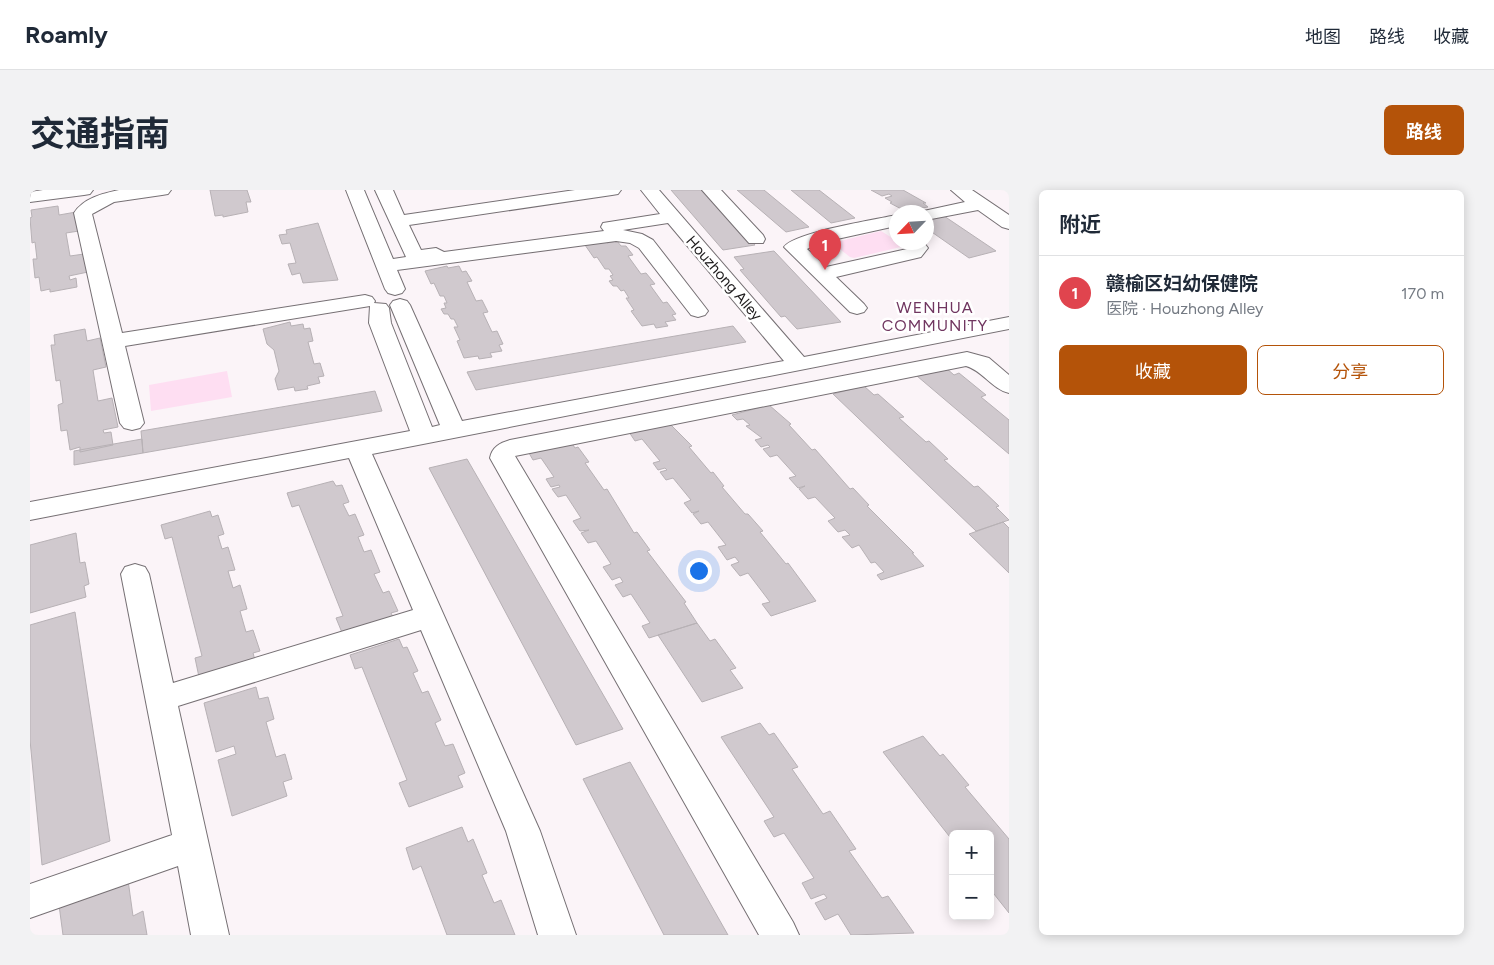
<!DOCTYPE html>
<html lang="zh">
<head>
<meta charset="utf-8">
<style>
	body { margin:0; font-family:Figtree,"Noto Sans SC",sans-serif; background:#f2f2f3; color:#1f2937 }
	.controls { position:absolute; right:15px; bottom:15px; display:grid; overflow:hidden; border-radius:8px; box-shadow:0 2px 12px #0003 }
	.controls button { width:45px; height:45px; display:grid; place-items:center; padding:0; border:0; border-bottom:1px solid #e0e1e3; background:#fff; color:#1f2937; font:25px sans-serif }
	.compass { position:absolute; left:859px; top:15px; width:45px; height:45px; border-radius:50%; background:#fff; box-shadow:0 2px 12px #0003; rotate:245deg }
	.you { position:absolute; left:668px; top:380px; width:18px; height:18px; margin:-12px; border:4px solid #fff; border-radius:50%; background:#1a73e8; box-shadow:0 0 0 8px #1a73e833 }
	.badge { display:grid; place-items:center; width:32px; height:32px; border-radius:50%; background:#b45309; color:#fff; font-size:16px; font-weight:700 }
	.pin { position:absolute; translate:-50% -41px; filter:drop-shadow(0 1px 2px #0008) }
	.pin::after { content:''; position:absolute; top:26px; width:18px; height:15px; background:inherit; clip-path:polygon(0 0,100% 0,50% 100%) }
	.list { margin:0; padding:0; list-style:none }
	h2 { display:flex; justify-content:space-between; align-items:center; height:65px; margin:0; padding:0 20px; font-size:21px }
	h2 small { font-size:16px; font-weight:400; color:#747a83 }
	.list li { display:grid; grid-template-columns:32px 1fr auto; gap:15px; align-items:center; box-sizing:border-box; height:75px; padding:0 20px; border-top:1px solid #e0e1e3 }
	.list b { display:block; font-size:19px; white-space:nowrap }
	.list p { margin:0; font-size:16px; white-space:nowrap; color:#747a83 }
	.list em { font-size:16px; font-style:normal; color:#747a83 }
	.actions { display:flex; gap:10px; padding:15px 20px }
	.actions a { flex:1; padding:11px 0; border:1px solid #b45309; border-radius:8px; text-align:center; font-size:18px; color:#b45309 }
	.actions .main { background:#b45309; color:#fff }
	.map { position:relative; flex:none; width:979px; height:745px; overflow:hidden; border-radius:8px }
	header { display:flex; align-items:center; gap:30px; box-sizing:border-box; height:70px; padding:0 25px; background:#fff; border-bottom:1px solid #e0e1e3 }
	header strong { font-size:24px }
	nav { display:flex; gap:28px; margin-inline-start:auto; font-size:18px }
	.intro { display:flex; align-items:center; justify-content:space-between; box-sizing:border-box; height:120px; padding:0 30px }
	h1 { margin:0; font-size:35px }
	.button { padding:12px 22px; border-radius:8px; background:#b45309; color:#fff; font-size:18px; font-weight:700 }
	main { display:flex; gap:30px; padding:0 30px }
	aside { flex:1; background:#fff; border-radius:8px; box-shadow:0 2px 12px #0003 }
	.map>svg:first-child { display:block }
	.green { fill:#fedef2 }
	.building { fill:#d0c9ce; stroke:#b7b1b5 }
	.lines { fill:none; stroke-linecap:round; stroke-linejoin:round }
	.minor-casing { stroke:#767074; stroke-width:2 }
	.minor { fill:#fff; fill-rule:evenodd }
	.labels { text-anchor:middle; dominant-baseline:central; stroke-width:5; stroke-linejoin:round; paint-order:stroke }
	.far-street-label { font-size:15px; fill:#1c1a1b; stroke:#fff }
	.far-neighbourhood-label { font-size:16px; letter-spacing:1px; fill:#703660; stroke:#fff }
</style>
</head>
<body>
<header>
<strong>Roamly</strong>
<nav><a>地图</a><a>路线</a><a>收藏</a></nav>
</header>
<div class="intro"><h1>交通指南</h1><a class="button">路线</a></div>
<main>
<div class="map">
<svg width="979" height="745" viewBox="0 0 979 745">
	<rect width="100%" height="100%" fill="#fbf4f8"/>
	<!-- green -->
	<path class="green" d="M851,41L875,56L824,68L820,67L802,53Z
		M197,181L202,207L121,221L119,195Z"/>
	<!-- building -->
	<path class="building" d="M180,0H217L221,12H216L218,22L193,27V25L185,26Z
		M641,0H675L725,55L693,60Z
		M707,0H734L779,37L756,42Z
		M761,0H789L825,28L801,33Z
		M841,0H873L896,13H893L898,17L875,21L860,13L862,12L855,8L862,6L859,4L852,6Z
		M28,16L29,25L46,22L49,41L36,43L40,66L54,64L58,82L39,86L40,90L46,88L47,97L20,102V99L11,101L9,87L5,88L3,69H7L5,52L2,53L0,28L2,27L1,20Z
		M914,26L966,61L939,68L896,38V30Z
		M288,33L308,90L273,93L270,83L262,85L258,74L266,73L260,53L252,54L249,45L257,44L256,40Z
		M576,51L577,53L587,51L591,56H596L603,65L598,66L611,84L616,83L625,94L620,95L633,113L637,112L646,124L642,125L646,130L635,132L638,136L626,138L624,134L612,136L601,121L604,120L596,108H599L594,100L591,101L587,96H583L579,91L583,90L580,86L583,85L579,79H575L567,67L564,68L555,55Z
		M744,61L811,132L767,139L755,126L751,127L710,80L714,79L704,67Z
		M417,76L418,78L429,76L432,82L436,81L442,91L437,92L446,111L452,110L458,122L453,123L462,142L467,141L473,154L469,155L472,161L460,163L462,167L449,169L448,166L434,168L427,151L430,150L424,137H428L424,129H421L418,124H414L411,119L416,118L414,113H417L414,106H410L404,93L401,94L395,81Z
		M260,132L261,136L273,134L274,139L280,138L283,151L278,152L284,174L290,173L294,186L288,187L290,193L277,196L278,199L265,201L264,197L248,200L245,189L249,181L244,160L237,154L233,139Z
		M703,136L716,152L446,200L437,182Z
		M55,139L57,151L70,148L76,177L63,180L68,211L82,208L88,237L73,240L74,243L81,242L83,255L50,262V257L40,260L37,240L31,241L28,215L33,213L30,190L26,191L21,155H25L24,145Z
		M916,178L924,185L929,183L956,205L951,207L979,230V264L887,186Z
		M834,196L844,205L848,204L874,227L869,228L896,252L899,251L918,269L914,270L944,297L948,296L969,316L966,317L979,330L946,341L803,204Z
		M345,201L352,221L113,263L111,241Z
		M739,215L761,234L759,235L782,260L785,259L820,299L823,298L839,315L837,316L884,363H882L894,376L851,390L847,385L854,382L845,372L841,373L829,355L822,358L812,347L820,345L815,340L808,342L798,331L805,328L785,307L778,309L769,299L775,296L768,298L759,288L766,286L747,265L740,267L733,259L740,257L738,255L731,257L725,250L732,248L716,236L720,235L713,229L707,230L702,225Z
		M638,232L662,256L659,257L681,283L683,282L694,296L692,297L715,324H718L733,341L730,342L756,374L758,373L786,411L741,426L732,414L740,412L718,383L710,386L701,375L709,372L705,367L697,370L688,357L696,355L678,332L671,334L663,324L669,321L662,323L654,313L661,310L643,288L636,290L630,282L637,280L635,278L628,280L623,273L630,271L612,249L605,251L599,242Z
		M112,249L113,263L44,275V261Z
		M541,252L545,258L548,257L559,272L555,273L574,300L577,299L604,343L607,342L620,360L617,361L656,412L654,413L667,433L619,448L612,436L620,433L601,404L593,407L585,395L593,392L590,387L582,390L573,377L581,374L566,351L558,353L551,343L559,340L550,341L543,331L551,328L536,305L528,307L522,299L530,297L529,295L521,297L516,289L524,287L511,268L503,270L499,263Z
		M437,269L593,539L546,555L399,278Z
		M303,291L306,296L312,295L319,312L313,314L319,326L325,324L334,345L328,347L334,362L341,360L350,382L344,384L353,403L359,401L368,421L361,423L364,429L313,445L306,428L313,426L269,315L262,317L257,303Z
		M180,321L182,327L188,325L194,344L188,346L192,359L198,357L205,380L198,381L203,398L210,395L217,419L210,421L216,442L223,440L230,461L223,463L225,470L169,487L165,468L172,466L142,347L135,349L131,335Z
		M973,332L979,338V383L939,344Z
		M46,343L50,373L55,372L59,394L54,396L56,407L0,423V355Z
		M45,422L80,651L12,675L0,550V435Z
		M667,433L680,451L685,449L706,478L700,480L713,498L672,512L628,445Z
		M369,449L373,458L377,457L388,481L383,483L392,503L398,501L411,530L405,533L415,556L423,554L435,583L428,586L433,597L379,617L369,593L377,590L332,477L325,479L320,465Z
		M226,497L229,509L238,507L244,529L236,532L246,567L255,564L262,589L253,592L257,606L202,626L188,570L206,564L204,556L186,562L174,513Z
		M730,533L739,545L744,543L768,577L762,579L793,624L800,621L826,659L819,661L852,708L858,706L884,743L821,745L808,724L795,730L785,713L797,708L794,704L781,709L772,693L784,688L754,643L744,647L734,631L744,627L691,547Z
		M893,546L910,566L913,564L939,595L935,597L979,649V723L960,699V644H923V651L853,562Z
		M600,572L698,745H634L553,589Z
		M432,637L438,652L443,649L457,683L452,685L464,713L471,710L485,745H417L391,676L383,680L376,658Z
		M98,690L103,726L113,721L117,745H33L29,715Z"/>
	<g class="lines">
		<!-- minor casing -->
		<g class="minor-casing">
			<path id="minor" d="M13,0H63L60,4L54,5L0,12V2Z
				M89,0H141L138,4L132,5L84,12L62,24L92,143L335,105L342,107L345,111L344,113L356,114L359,118L361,133L402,237L410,235L360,115L363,111L370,109L377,111L380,115L432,231L754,171L638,33L593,40L612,44L623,50L675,117L678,121L675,125L668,127L661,125L609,58L600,53L586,51L367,80L375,99L372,103L365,105L358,103L355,99L316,0H334L363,69L376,67L345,0H363L374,25L545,0H591L588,4L582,5L379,35L391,60L406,58L414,62L574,41L571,37L573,33L630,24L611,0H629L774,167L979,127V139L342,264L510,641L546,745H508L476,641L391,440L148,516L199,745H161L148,676L0,728V694L142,645L91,384L95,377L105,374L115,377L119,384L143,493L383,420L319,268L0,330V312L380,241L339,133L340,116L95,156L114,233L110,238L102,240L94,238L90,233L44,23C54,8 71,4 89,0Z
				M672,0H691L733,45L735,49L733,53H719Z
				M921,0H942L979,25V39L972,37L948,20L896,30V22H889L935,12Z
				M866,25V36L789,53L777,59L796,77L877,59L872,52L895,54L898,58L891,67L806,87L834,114L837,118L834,122L827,124L820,122L754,57C765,42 845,30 866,25Z
				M937,162L959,168L979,185V203C962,199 953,181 936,176L485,266L763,732L769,745H729L460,268C462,257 470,253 480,250Z"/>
		</g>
		<!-- minor -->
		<use href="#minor" class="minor"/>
	</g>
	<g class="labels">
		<!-- far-street labels -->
		<g class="far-street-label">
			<text transform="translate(694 88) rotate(49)">Houzhong Alley</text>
		</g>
		<!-- far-neighbourhood labels -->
		<g class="far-neighbourhood-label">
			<text x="905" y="117">WENHUA<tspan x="905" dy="18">COMMUNITY</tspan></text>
		</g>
	</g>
</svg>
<div class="controls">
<button>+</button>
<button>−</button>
</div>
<svg class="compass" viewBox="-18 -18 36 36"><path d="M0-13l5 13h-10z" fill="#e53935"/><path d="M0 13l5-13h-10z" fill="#747a83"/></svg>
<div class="you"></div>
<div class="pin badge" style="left:795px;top:80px;background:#e0444e">1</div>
</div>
<aside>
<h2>附近<small></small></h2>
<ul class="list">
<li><span class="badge" style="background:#e0444e">1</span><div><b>赣榆区妇幼保健院</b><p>医院 · Houzhong Alley</p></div><em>170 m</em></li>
</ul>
<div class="actions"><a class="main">收藏</a><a>分享</a></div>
</aside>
</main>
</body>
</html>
